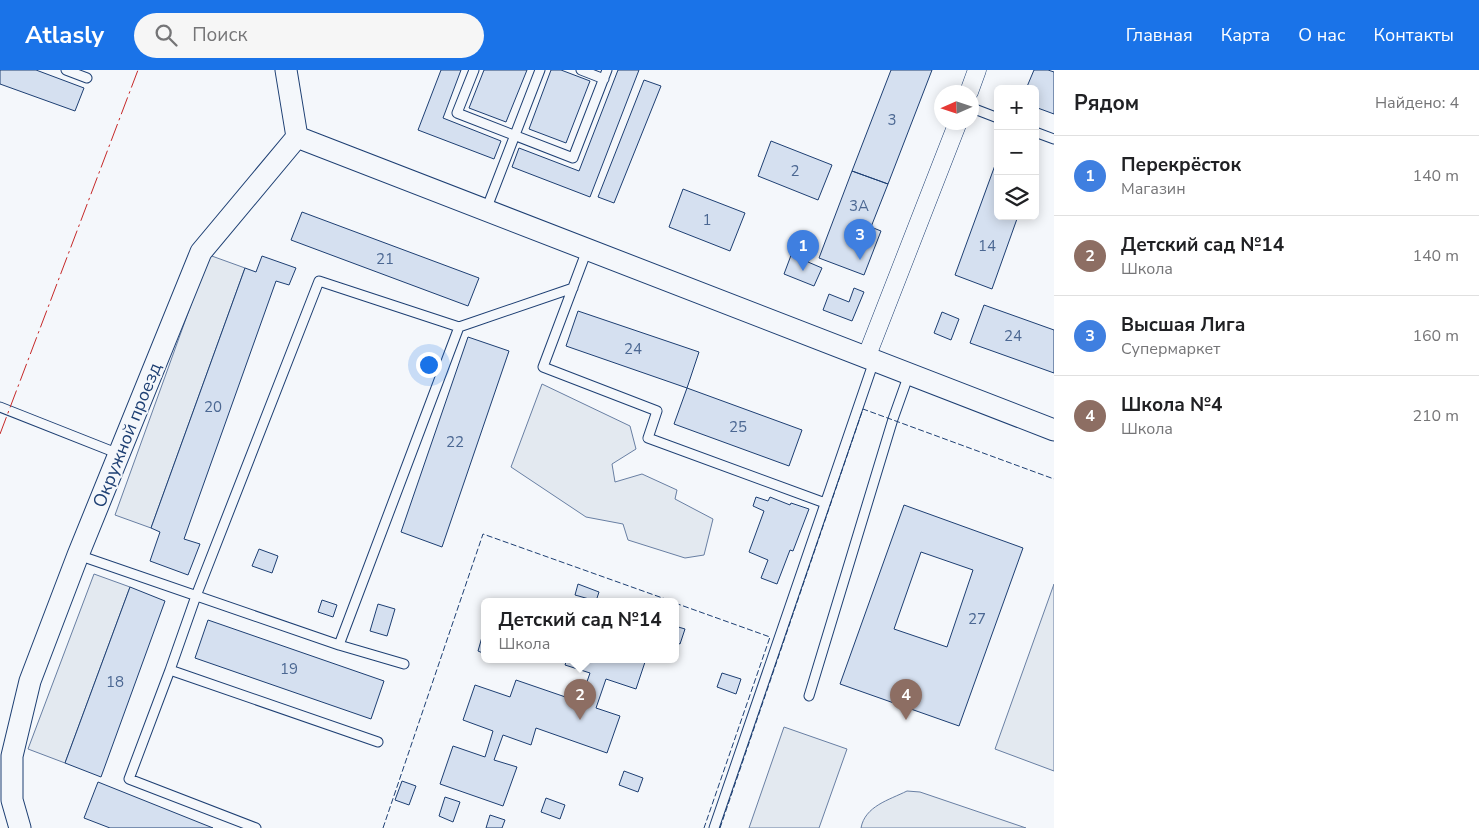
<!DOCTYPE html>
<html lang="ru">
<head>
<meta charset="utf-8">
<style>
	body { margin:0; font-family:"Nunito Sans",sans-serif; background:#f6f6f6; color:#202124 }
	.controls { position:absolute; right:15px; top:15px; display:grid; overflow:hidden; border-radius:8px; box-shadow:0 2px 12px #0003 }
	.controls button { width:45px; height:45px; display:grid; place-items:center; padding:0; border:0; border-bottom:1px solid #e0e0e0; background:#fff; color:#202124; font:25px sans-serif }
	.compass { position:absolute; left:934px; top:15px; width:45px; height:45px; border-radius:50%; background:#fff; box-shadow:0 2px 12px #0003; rotate:267deg }
	.you { position:absolute; left:428px; top:294px; width:18px; height:18px; margin:-12px; border:4px solid #fff; border-radius:50%; background:#1a73e8; box-shadow:0 0 0 8px #1a73e833 }
	.badge { display:grid; place-items:center; width:32px; height:32px; border-radius:50%; background:#1a73e8; color:#fff; font-size:16px; font-weight:700 }
	.pin { position:absolute; translate:-50% -41px; filter:drop-shadow(0 1px 2px #0008) }
	.pin::after { content:''; position:absolute; top:26px; width:18px; height:15px; background:inherit; clip-path:polygon(0 0,100% 0,50% 100%) }
	.popup { position:absolute; left:481px; top:528px; width:198px; height:65px; box-sizing:border-box; display:grid; place-content:center; border-radius:8px; background:#fff; filter:drop-shadow(0 1px 4px #0005); font-size:16px; white-space:nowrap; color:#757577 }
	.popup b { font-size:19px; color:#202124 }
	.popup::after { content:''; position:absolute; left:50%; top:100%; margin-left:-10px; border:10px solid transparent; border-top-color:#fff }
	.list { margin:0; padding:0; list-style:none }
	h2 { display:flex; justify-content:space-between; align-items:center; height:65px; margin:0; padding:0 20px; font-size:21px }
	h2 small { font-size:16px; font-weight:400; color:#757577 }
	.list li { display:grid; grid-template-columns:32px 1fr auto; gap:15px; align-items:center; box-sizing:border-box; height:80px; padding:0 20px; border-top:1px solid #e0e0e0 }
	.list b { display:block; font-size:19px; white-space:nowrap }
	.list p { margin:0; font-size:16px; white-space:nowrap; color:#757577 }
	.list em { font-size:16px; font-style:normal; color:#757577 }
	.icon { flex:none; width:28px; height:28px; fill:none; stroke:currentColor; stroke-width:2; stroke-linecap:round; stroke-linejoin:round }
	.map { position:relative; flex:none; width:1054px; height:758px; overflow:hidden }
	header { display:flex; align-items:center; gap:30px; box-sizing:border-box; height:70px; padding:0 25px; background:#1a73e8; color:#fff }
	header strong { font-size:24px }
	nav { display:flex; gap:28px; margin-inline-start:auto; font-size:18px }
	.search { width:350px; height:45px; background:#f6f6f6; display:flex; align-items:center; gap:12px; box-sizing:border-box; padding:0 18px; border-radius:28px; color:#757577; font-size:19px }
	main { display:flex }
	aside { flex:1; background:#fff }
	.map>svg:first-child { display:block }
	.green { fill:#e3e9f0; stroke:#687fa3 }
	.building { fill:#d5e0f0; stroke:#1d3f73; fill-rule:evenodd }
	.lines { fill:none; stroke-linecap:round; stroke-linejoin:round }
	.service-casing { stroke:#1d3f73; stroke-width:11 }
	.minor-casing { stroke:#1d3f73; stroke-width:19 }
	.tertiary-casing { stroke:#1d3f73; stroke-width:23 }
	.service { stroke:#f4f7fb; stroke-width:9 }
	.minor { stroke:#f4f7fb; stroke-width:18 }
	.tertiary { stroke:#f4f7fb; stroke-width:21 }
	.fence { stroke:#1d3f73; stroke-width:1; stroke-dasharray:6 2.5; stroke-linecap:butt }
	.power { stroke:#c62828; stroke-width:1; stroke-dasharray:18 4 2.5 4; stroke-linecap:butt }
	.labels { text-anchor:middle; dominant-baseline:central; stroke-width:4; stroke-linejoin:round; paint-order:stroke }
	.number-label { font-size:15px; fill:#4b6792 }
	.street-label { font-size:18px; fill:#1d3f73; stroke:#f4f7fb }
</style>
</head>
<body>
<header>
<strong>Atlasly</strong>
<div class="search"><svg class="icon" aria-label="search" viewBox="0 0 24 24"><circle cx="10" cy="10" r="6"/><path d="M15 15l6 6"/></svg>Поиск</div>
<nav><a>Главная</a><a>Карта</a><a>О нас</a><a>Контакты</a></nav>
</header>
<main>
<div class="map">
<svg width="1054" height="758" viewBox="0 0 1054 758">
	<rect width="100%" height="100%" fill="#f4f7fb"/>
	<!-- green -->
	<path class="green" d="M209,185L245,198L151,458L115,445Z
		M542,314L630,356L636,379L612,394L615,412L642,404L677,420L675,429L713,449L704,485L685,488L628,470L623,454L586,447L511,397Z
		M94,504L130,517L65,693L28,679Z
		M1054,514V701L995,679Z
		M784,657L847,679L819,758H749Z
		M907,721L920,722L1026,758H861C865,736 889,730 907,721Z"/>
	<!-- building -->
	<path class="building" d="M0,0H36L84,18L75,41L0,14Z
		M441,0H461L443,48L501,71L494,89L418,60Z
		M484,0H527L506,52L469,38Z
		M551,0H561L590,11L566,73L529,59Z
		M618,0H639L590,127L512,97L519,78L579,101Z
		M891,0H932L888,114L852,101Z
		M1034,0H1048L1054,2V44L1035,37V19H1026Z
		M644,10L661,16L614,133L598,127Z
		M771,71L832,95L818,130L758,106Z
		M998,87V146H1018L992,219L955,205Z
		M852,101L888,114L871,157L881,161L864,205L819,188Z
		M683,119L745,143L730,181L669,157Z
		M302,142L479,208L468,236L291,170Z
		M793,180L811,186L808,192L822,198L814,216L784,204Z
		M262,186L296,198L289,215L276,211L184,469L200,474L188,505L150,491L160,462L151,458L245,198L256,202Z
		M854,218L864,222L852,251L823,240L829,224L849,232Z
		M984,235L1054,260V303L970,273Z
		M578,241L699,282L687,318L566,276Z
		M942,242L959,249L951,270L934,263Z
		M468,267L509,281L442,477L401,462Z
		M687,318L802,360L789,396L674,354Z
		M756,427L768,431L770,427L790,435L791,433L809,439L793,481L790,480L777,514L761,508L768,490L749,482L764,441L753,436Z
		M904,435L1023,478L959,656L840,614ZM921,482L973,500L947,577L894,559Z
		M259,479L278,486L272,503L252,496Z
		M578,514L599,522L596,531L575,525Z
		M130,517L165,531L101,707L65,693Z
		M322,530L337,535L333,547L318,542Z
		M378,534L395,539L387,566L370,561Z
		M208,550L384,611L371,649L195,588Z
		M675,556L685,559L680,574L675,572Z
		M482,567H485V584L478,581Z
		M567,589H646L636,619L606,609L596,638L620,646L607,683L536,658L531,675L503,665L494,690L517,697L503,736L440,714L453,676L485,687L493,661L463,650L475,615L510,627L516,610L580,632L590,603L565,595Z
		M722,603L741,609L736,624L717,617Z
		M624,701L643,708L638,722L619,715Z
		M402,711L416,716L409,735L395,730Z
		M98,712L213,758H110L84,748Z
		M445,727L460,732L453,752L439,746Z
		M546,728L565,735L560,749L541,742Z
		M490,745L505,750L502,758H486Z"/>
	<g class="lines">
		<!-- service casing -->
		<g class="service-casing">
			<path id="service" d="M66,0L87,8
				M474,0L457,43L573,88L607,0
				M581,0L604,9
				M972,38L998,48
				M1035,62L1054,69
				M486,140L540,0
				M587,180L543,297L657,341L648,368L825,433
				M0,337L119,384
				M78,485L339,575L404,594
				M339,575L459,257
				M170,600L129,709L256,758
				M809,626L893,349L909,304
				M378,672L170,600L196,526L319,211L459,257L573,218
				M714,758L874,291"/>
		</g>
		<!-- minor casing -->
		<g class="minor-casing">
			<path id="minor" d="M969,22L977,0
				M866,288L958,52"/>
		</g>
		<!-- tertiary casing -->
		<g class="tertiary-casing">
			<path id="tertiary" d="M297,67L1054,360
				M20,758L12,730V686L30,611L78,485L201,182L297,67L286,0"/>
		</g>
		<!-- service -->
		<use href="#service" class="service"/>
		<!-- minor -->
		<use href="#minor" class="minor"/>
		<!-- tertiary -->
		<use href="#tertiary" class="tertiary"/>
		<!-- fence -->
		<path class="fence" d="M675,533L770,567L704,758
			M383,758L483,464L671,531
			M720,758L863,339L1054,409"/>
		<!-- power -->
		<path class="power" d="M0,364L138,0"/>
	</g>
	<g class="labels">
		<!-- number labels -->
		<g class="number-label">
			<text x="892" y="50">3</text>
			<text x="795" y="101">2</text>
			<text x="859" y="136">3А</text>
			<text x="707" y="150">1</text>
			<text x="987" y="176">14</text>
			<text x="385" y="189">21</text>
			<text x="1013" y="266">24</text>
			<text x="633" y="279">24</text>
			<text x="213" y="337">20</text>
			<text x="738" y="357">25</text>
			<text x="455" y="372">22</text>
			<text x="977" y="549">27</text>
			<text x="289" y="599">19</text>
			<text x="115" y="612">18</text>
		</g>
		<!-- street labels -->
		<g class="street-label">
			<text transform="translate(127 365) rotate(-68)">Окружной проезд</text>
		</g>
	</g>
</svg>
<div class="controls">
<button>+</button>
<button>−</button>
<button><svg class="icon" aria-label="layers" viewBox="0 0 24 24"><path d="M12 4l9 5-9 5-9-5zM3 14l9 5 9-5"/></svg></button>
</div>
<svg class="compass" viewBox="-18 -18 36 36"><path d="M0-13l5 13h-10z" fill="#e53935"/><path d="M0 13l5-13h-10z" fill="#757577"/></svg>
<div class="you"></div>
<div class="pin badge" style="left:803px;top:201px;background:#3f7fe0">1</div>
<div class="pin badge" style="left:580px;top:650px;background:#8d6e63">2</div>
<div class="popup"><b>Детский сад №14</b>Школа</div>
<div class="pin badge" style="left:860px;top:190px;background:#3f7fe0">3</div>
<div class="pin badge" style="left:906px;top:650px;background:#8d6e63">4</div>
</div>
<aside>
<h2>Рядом<small>Найдено: 4</small></h2>
<ul class="list">
<li><span class="badge" style="background:#3f7fe0">1</span><div><b>Перекрёсток</b><p>Магазин</p></div><em>140 m</em></li>
<li><span class="badge" style="background:#8d6e63">2</span><div><b>Детский сад №14</b><p>Школа</p></div><em>140 m</em></li>
<li><span class="badge" style="background:#3f7fe0">3</span><div><b>Высшая Лига</b><p>Супермаркет</p></div><em>160 m</em></li>
<li><span class="badge" style="background:#8d6e63">4</span><div><b>Школа №4</b><p>Школа</p></div><em>210 m</em></li>
</ul>
</aside>
</main>
</body>
</html>
